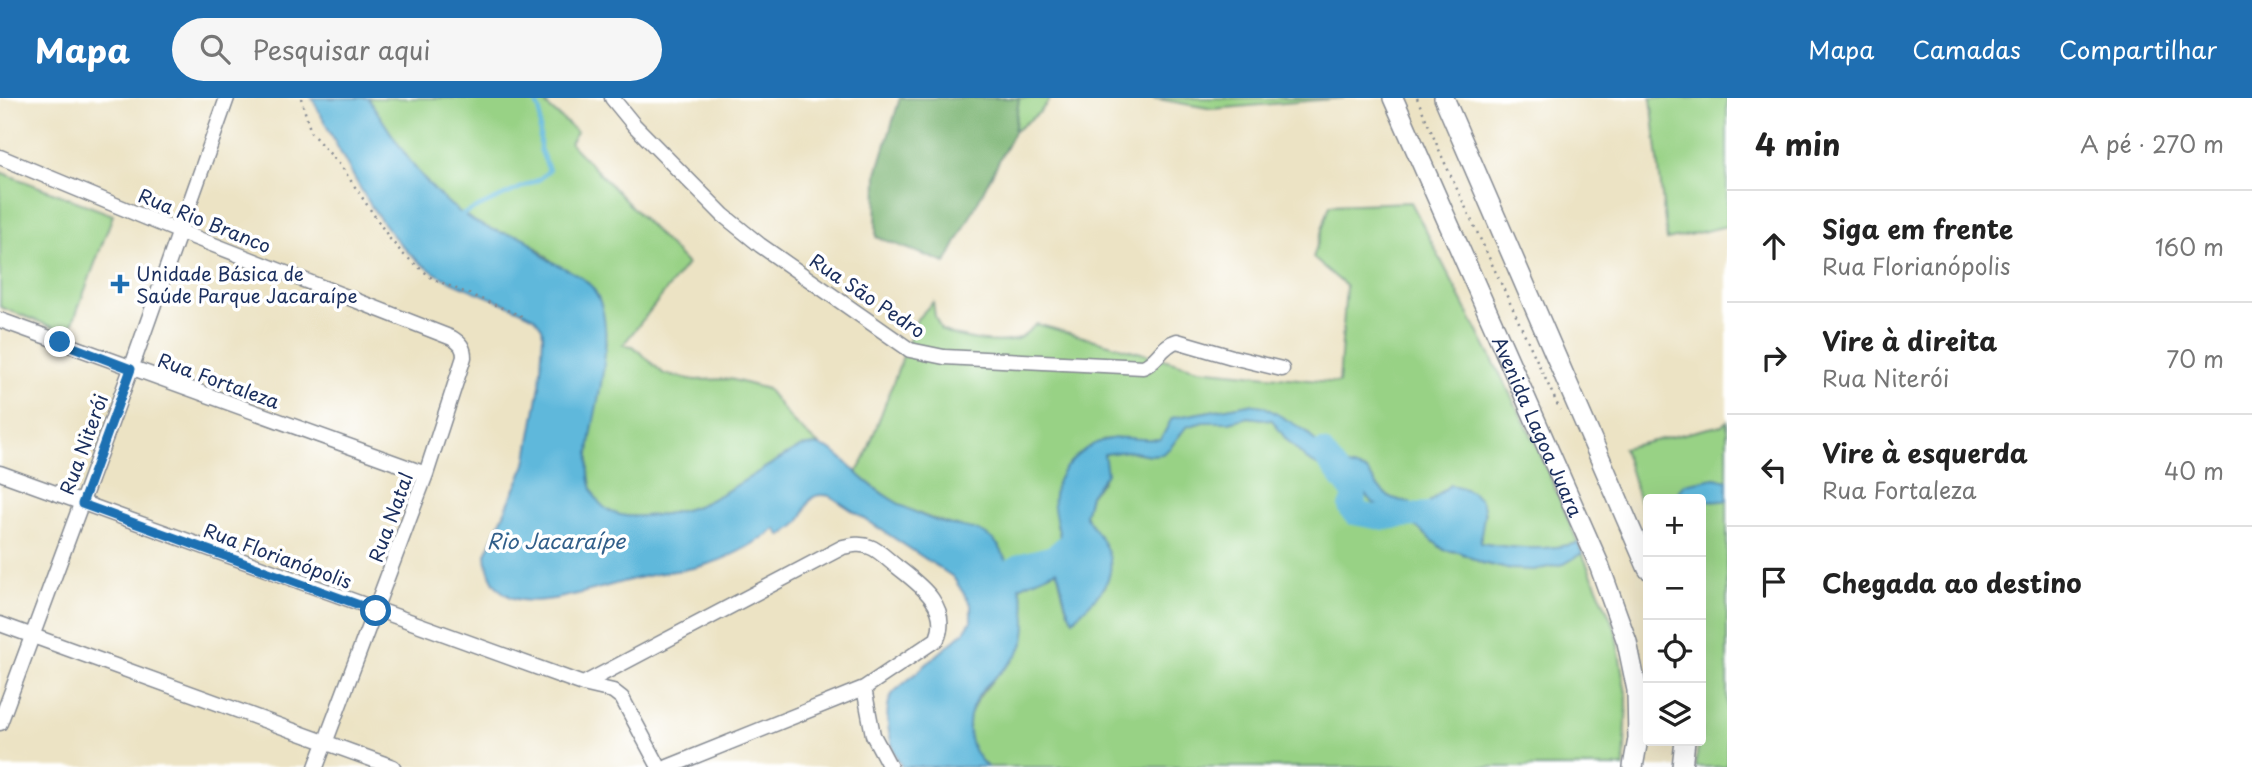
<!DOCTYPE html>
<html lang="pt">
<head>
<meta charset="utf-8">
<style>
	body { margin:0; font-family:"Playpen Sans",sans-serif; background:#f6f6f6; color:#222 }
	.controls { position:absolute; right:21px; bottom:21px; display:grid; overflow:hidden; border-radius:7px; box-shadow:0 7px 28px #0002 }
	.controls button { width:63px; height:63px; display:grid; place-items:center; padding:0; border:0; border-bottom:2px solid #e0e0e0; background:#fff; color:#222; font:35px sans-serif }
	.stop { position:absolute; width:21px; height:21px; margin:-16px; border:5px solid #1f6fb2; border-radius:50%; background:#fff }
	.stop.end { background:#1f6fb2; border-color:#fff; box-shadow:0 2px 7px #0008 }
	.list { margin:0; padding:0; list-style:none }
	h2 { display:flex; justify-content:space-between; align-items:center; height:91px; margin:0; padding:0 28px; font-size:30px }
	h2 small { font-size:23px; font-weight:400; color:#767676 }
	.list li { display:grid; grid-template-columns:46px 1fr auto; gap:21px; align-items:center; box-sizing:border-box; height:112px; padding:0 28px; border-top:2px solid #e0e0e0 }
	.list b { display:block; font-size:26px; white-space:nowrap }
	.list p { margin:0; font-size:23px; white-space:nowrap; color:#767676 }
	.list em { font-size:23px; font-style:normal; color:#767676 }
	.icon { flex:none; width:38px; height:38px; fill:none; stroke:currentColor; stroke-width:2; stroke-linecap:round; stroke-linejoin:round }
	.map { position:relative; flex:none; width:1727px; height:669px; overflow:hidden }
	header { display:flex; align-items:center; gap:42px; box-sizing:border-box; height:98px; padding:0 35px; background:#1f6fb2; color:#fff }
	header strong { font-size:33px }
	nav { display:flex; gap:38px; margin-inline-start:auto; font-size:24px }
	.search { width:490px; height:63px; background:#f6f6f6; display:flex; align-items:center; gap:18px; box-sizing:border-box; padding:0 24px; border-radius:38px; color:#767676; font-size:26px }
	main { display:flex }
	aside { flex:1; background:#fff }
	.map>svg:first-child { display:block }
	.green { fill:#98d285; stroke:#5a8072; stroke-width:2 }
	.forest { fill:#7ab472; stroke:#4a7268; stroke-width:2 }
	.water { fill:#5eb8db; stroke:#3c749c; stroke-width:2 }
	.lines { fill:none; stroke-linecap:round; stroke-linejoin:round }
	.stream { stroke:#5eb8db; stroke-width:4.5 }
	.river { stroke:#5eb8db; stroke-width:24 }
	.minor-casing { stroke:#848991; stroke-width:17 }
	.secondary-casing { stroke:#848991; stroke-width:22 }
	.path { stroke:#848991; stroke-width:2.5; stroke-dasharray:2 5; stroke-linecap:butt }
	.minor { stroke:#fff; stroke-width:14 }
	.secondary { stroke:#fff; stroke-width:19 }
	.route { stroke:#1f6fb2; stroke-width:9 }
	.poi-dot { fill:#1f6fb2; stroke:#fff; stroke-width:2.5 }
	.labels { text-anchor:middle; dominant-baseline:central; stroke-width:7; stroke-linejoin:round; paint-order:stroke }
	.street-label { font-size:19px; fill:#1b2f5e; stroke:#fff }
	.poi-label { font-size:19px; fill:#1b2f5e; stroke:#fff; text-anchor:start }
	.water-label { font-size:21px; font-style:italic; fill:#325f8a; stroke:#fff }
</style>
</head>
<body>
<header>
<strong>Mapa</strong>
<div class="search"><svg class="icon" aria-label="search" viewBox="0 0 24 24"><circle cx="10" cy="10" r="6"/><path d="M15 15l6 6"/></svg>Pesquisar aqui</div>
<nav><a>Mapa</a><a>Camadas</a><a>Compartilhar</a></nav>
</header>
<main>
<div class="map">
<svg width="1727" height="669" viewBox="0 0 1727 669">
	<rect width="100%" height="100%" fill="#fff"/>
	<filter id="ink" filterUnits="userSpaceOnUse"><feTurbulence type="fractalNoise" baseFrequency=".0143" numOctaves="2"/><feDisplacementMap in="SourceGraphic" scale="14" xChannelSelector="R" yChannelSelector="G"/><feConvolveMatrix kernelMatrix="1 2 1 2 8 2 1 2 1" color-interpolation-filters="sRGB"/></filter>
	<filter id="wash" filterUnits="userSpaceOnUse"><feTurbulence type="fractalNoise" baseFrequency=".00686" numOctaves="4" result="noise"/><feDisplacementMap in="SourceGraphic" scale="28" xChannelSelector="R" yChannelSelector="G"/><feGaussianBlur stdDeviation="1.57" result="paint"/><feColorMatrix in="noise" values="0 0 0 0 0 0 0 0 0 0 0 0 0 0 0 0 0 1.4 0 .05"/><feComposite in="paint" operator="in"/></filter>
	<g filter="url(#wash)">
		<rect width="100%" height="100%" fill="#ece3c4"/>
		<!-- green -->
		<path class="green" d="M368,0H551L546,7L577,34L570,45L687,166L623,247L633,248L664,276L695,282L730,281L767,291L793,324L819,347L801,349C768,366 738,390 704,405C683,415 660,417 637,419C546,424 613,277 605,232C604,224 585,188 579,180C575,173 564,171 557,167C545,159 536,147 524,140C518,136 511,137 504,135C489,132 473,123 461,115C420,87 395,40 368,0Z
			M1019,0H1051L1040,14L1014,34Z
			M1152,0H1344L1213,11Z
			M1651,0H1727V128L1667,142Z
			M0,74L113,117L69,235L0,209Z
			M1411,104L1537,348L1578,445C1545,453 1514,451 1481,445L1480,431L1485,415L1450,387L1427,406L1415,407L1389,399L1377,388L1367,373L1337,365L1321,351L1306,333L1249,306L1173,320L1161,341C1142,344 1122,339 1102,342L1056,425L1061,438L1060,449L1038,464L1011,473C992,425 960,434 920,416C896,407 876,391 856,375L864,362L917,221L933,204L935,218L941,232C959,240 1000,249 1019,240C1025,237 1031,230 1037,226L1199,271L1339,285L1346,188L1313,160L1330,107Z
			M1248,319L1273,322L1286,341L1326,373L1359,390L1371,403L1391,418L1414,427L1444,452L1459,454L1482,465L1508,471L1564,466L1582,455L1615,530L1627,602L1624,669H987C944,628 982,592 1013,562L1019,489L1057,472C1062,489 1063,507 1073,522L1106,488L1095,434L1085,417L1090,397L1103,383L1104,356L1127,353L1151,357L1170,350L1186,329L1203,324H1229Z
			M1727,323V383L1714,380L1669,401H1648V411L1643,414L1623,350L1722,327Z
			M1695,401L1727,403V669H1696L1698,643H1701L1703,586L1701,572V401Z"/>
		<!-- forest -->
		<path class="forest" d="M900,0H1019L1014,34L946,165L876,139L877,75Z"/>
		<!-- water -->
		<path class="water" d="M312,0H368C395,40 420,87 461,115C473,123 489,132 503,135C510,137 517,136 524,140C532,144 536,152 543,158C558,170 579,173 592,189C614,217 604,274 597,307C588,352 571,424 643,418C664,417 685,414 704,405C738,389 768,366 801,349C833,341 845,366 867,384C874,390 881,395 889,400C906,411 927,421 947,426C961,429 977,430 988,438C1001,446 1005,460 1011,473L1038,464L1060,449C1062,431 1051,416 1054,397C1058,368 1089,341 1118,340C1132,339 1146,343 1161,341L1172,320L1249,306L1263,308L1306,333L1321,351L1337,365L1367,373L1377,388L1389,399L1415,407L1427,406L1450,387C1465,389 1487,399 1484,417C1483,428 1480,434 1481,445C1514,451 1545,453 1578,445L1582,455L1564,466L1534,472L1508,471L1482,465L1459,454L1444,452L1414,427L1391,418L1371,403L1359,390L1306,361L1286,341L1272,322L1248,319L1229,324H1203L1186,329L1170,350L1162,356L1151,357L1127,353L1104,356L1107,375L1090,397L1085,417C1092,429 1103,441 1108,454C1119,484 1092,503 1073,522C1063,507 1063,490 1057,472L1019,489C1026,507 1030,534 1020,552C1011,568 994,578 983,591C963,616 964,647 987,669H902C891,653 880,610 894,594L964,534L971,523V507L953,479L830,398C805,392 809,411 799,424C795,429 787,434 781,438L776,431C754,446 731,460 705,467C686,473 666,473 647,478C614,484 541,513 511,499C493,491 487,475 486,456L526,366L540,287L543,237L542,230L534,219C502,202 467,193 435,175C378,141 343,57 312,0Z
			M1715,380L1727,383V403L1669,401L1677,396L1684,386Z"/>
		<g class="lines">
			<!-- stream -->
			<path class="stream" d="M459,118L540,81L549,72L540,51V14L534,0"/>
			<!-- river -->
			<path class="river" d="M1322,354L1353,394L1354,404L1350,409L1354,415L1381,420L1428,416
				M987,487L1022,467L1054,459L1068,447"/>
		</g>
	</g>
	<g filter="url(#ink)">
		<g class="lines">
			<!-- minor casing -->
			<g class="minor-casing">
				<path id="minor" d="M612,0L634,27L723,117L760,147L910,252L944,259L1143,269C1157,264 1162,247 1177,243L1232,259L1282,271
					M0,59L178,133L452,240C460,245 464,249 464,259L426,376L316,669
					M0,222L426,376
					M0,375L583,586L613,593L622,600L659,669
					M0,526L393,669
					M583,586L843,449C852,447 861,445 870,449C879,452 888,462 896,468C919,486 951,508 937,541L864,590L668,669
					M864,590L873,637L890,669
					M0,625L131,271L227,0"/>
			</g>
			<!-- secondary casing -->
			<g class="secondary-casing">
				<g id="secondary">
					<path id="s1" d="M1393,0L1598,464L1627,544L1637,592L1638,641L1633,669"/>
					<path d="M1444,0L1648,471"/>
					<path d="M1682,669L1685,643"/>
				</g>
			</g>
			<!-- path -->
			<path class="path" d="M301,0L311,35L341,68L390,141L403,156L433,181L524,219
				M1417,0L1443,61L1560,312
				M1646,488L1648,495"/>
			<!-- minor -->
			<use href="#minor" class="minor"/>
			<!-- secondary -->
			<use href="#secondary" class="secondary"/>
		</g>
	</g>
	<g class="lines" filter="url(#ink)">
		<!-- route -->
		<path class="route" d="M60,244L131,271L82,406L376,513"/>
	</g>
	<!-- markers -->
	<path class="poi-dot" d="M116.5 175.5h7v7h7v7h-7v7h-7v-7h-7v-7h7z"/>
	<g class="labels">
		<!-- street labels -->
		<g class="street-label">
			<text transform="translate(205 122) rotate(22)">Rua Rio Branco</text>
			<text transform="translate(868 197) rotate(34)">Rua São Pedro</text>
			<text transform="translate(219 282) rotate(20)">Rua Fortaleza</text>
			<text stroke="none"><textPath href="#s1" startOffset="359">Avenida Lagoa Juara</textPath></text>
			<text transform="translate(83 346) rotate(-70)">Rua Niterói</text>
			<text transform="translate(390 419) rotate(-70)">Rua Natal</text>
			<text transform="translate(278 457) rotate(20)">Rua Florianópolis</text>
		</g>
		<!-- poi labels -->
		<g class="poi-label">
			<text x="136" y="175">Unidade Básica de<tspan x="136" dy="22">Saúde Parque Jacaraípe</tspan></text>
		</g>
		<!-- water labels -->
		<g class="water-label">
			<text x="556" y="442">Rio Jacaraípe</text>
		</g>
	</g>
</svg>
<div class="controls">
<button>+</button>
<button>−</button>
<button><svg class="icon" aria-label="locate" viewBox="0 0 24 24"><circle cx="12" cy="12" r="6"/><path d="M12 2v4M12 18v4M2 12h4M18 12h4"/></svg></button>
<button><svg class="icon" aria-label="layers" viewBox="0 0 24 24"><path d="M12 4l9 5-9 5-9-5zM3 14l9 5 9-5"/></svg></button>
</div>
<div class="stop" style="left:376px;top:513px"></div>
<div class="stop end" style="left:60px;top:244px"></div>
</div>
<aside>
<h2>4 min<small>A pé · 270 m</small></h2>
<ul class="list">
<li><svg class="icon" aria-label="ahead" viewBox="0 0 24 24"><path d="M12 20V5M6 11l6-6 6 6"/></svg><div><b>Siga em frente</b><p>Rua Florianópolis</p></div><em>160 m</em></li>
<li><svg class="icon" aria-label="right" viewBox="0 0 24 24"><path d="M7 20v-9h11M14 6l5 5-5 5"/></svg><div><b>Vire à direita</b><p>Rua Niterói</p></div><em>70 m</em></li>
<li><svg class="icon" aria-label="left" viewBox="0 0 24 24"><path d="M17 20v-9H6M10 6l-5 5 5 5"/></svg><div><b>Vire à esquerda</b><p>Rua Fortaleza</p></div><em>40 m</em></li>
<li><svg class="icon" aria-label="arrive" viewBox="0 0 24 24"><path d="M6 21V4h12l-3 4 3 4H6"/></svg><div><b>Chegada ao destino</b></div></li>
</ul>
</aside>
</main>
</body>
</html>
